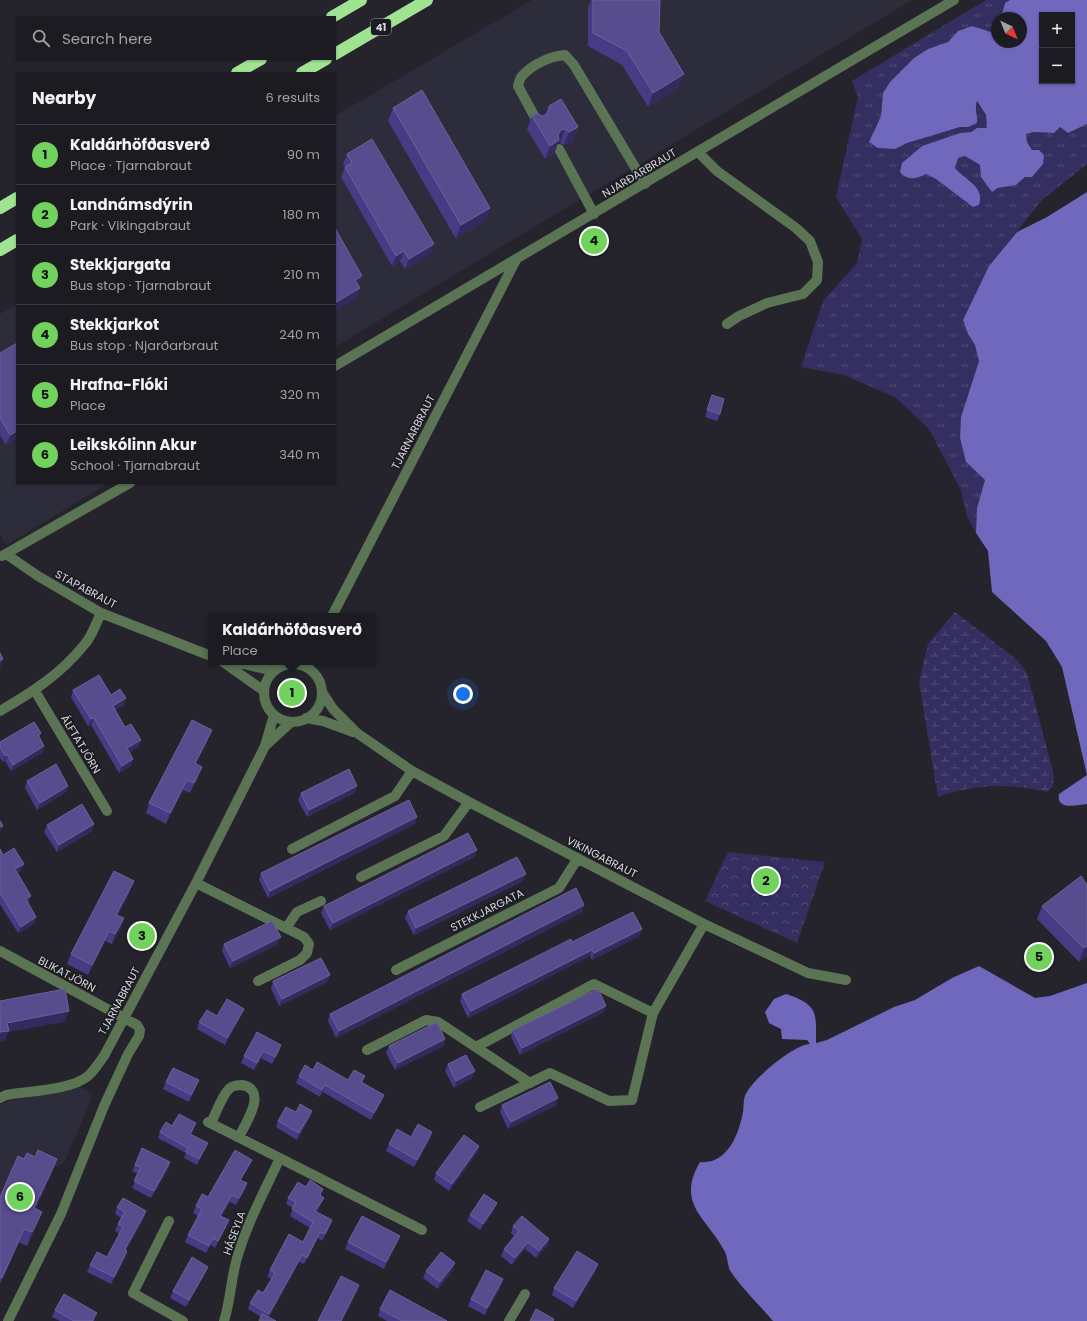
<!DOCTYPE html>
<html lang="en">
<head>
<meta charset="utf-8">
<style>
	body { margin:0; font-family:Poppins,sans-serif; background:#25242a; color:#f1f3f6 }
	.controls { position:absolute; right:12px; top:12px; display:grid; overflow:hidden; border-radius:0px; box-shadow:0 1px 3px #0004 }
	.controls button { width:36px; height:36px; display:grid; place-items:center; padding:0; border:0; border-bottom:1px solid #3a393f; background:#1c1b21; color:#f1f3f6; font:20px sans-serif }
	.compass { position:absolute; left:991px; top:12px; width:36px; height:36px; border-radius:50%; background:#1c1b21; box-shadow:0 1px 3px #0004; rotate:137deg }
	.you { position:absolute; left:463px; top:694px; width:14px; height:14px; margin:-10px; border:3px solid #fff; border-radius:50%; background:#1a73e8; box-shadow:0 0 0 6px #1a73e833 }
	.badge { display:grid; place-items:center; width:26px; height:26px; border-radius:50%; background:#72d25e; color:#111; font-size:13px; font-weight:700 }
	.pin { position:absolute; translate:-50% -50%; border:2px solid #fff; box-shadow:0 1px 4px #0006 }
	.popup { position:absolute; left:208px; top:613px; width:168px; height:52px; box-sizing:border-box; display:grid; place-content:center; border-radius:0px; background:#1c1b21; filter:drop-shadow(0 1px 3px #0005); font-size:13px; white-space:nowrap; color:#a0a1a5 }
	.popup b { font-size:15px; color:#f1f3f6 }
	.popup::after { content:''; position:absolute; left:50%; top:100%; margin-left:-8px; border:8px solid transparent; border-top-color:#1c1b21 }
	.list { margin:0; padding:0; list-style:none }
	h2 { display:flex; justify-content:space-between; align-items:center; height:52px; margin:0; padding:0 16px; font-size:17px }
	h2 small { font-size:13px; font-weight:400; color:#a0a1a5 }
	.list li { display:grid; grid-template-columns:26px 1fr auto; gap:12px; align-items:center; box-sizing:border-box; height:60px; padding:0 16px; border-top:1px solid #3a393f }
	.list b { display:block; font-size:15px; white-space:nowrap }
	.list p { margin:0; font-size:13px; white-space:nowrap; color:#a0a1a5 }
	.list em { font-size:13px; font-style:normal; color:#a0a1a5 }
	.icon { flex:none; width:22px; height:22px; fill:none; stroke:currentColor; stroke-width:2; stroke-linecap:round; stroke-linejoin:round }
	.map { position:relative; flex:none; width:1087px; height:1321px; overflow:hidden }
	.search { position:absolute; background:#1c1b21; box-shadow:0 1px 3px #0004; left:16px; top:16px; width:320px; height:44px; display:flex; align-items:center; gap:10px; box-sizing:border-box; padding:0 14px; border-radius:0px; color:#a0a1a5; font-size:15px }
	.panel { position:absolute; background:#1c1b21; box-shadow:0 1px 3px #0004; left:16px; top:72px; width:320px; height:412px; border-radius:0px }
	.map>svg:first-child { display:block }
	.built { fill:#2d2c3a }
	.grass { fill:url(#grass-tufts) }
	.wetland { fill:url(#wetland-marsh) }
	.park { fill:url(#park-crowns) }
	.water { fill:#7068bc; fill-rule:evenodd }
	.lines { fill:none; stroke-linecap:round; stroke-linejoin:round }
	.minor { stroke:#5a7454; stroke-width:10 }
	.highway { stroke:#a0e393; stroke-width:12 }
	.wall { fill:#473b85 }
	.shaded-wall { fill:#332b5d }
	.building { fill:#574c8e; stroke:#6b629a }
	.labels { text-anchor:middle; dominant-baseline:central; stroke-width:3.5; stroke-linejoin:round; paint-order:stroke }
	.shield { fill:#1b1b22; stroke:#9f9fa5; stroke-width:1 }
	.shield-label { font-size:10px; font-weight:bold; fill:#d8d8dd }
	.street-label { font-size:11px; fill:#d8d8dd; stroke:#1b1b22 }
</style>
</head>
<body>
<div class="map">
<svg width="1087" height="1321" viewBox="0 0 1087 1321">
	<defs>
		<pattern id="grass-tufts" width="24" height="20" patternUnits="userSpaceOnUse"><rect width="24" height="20" fill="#352f61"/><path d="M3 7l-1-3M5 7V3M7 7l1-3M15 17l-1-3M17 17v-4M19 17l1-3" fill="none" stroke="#524c77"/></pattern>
		<pattern id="wetland-marsh" width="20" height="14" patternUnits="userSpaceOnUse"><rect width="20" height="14" fill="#352f61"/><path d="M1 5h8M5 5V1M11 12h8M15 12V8" fill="none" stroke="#524c77"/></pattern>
		<pattern id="park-crowns" width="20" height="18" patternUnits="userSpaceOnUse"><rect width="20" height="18" fill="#352f61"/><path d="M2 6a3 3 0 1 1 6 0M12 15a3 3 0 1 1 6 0" fill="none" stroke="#524c77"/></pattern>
	</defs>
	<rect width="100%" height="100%" fill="#25242c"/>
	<!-- built -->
	<path class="built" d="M532,0H912L335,347V116Z
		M17,304V483H109L6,545L0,535V314Z
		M82,1087L93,1095L64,1163L53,1168L29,1222L37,1225L27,1246L19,1243L0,1284V1105L9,1101Z"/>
	<!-- grass -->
	<path class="grass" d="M986,0H1010L1005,3L1001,18H997V34L972,26L958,31L948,42L928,49L914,58L890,82L883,93L881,116L873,132L895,149C911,140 951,126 968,127L978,114L975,107L976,101L986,115L987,128H977L971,132L960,133L922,146L902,163L920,177L926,174L936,179L973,206V182L961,175L955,168L958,158L965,156L980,165L981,177L992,192C1000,186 1006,188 1014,185C1028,182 1029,161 1032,150L1027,142L1026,134L1034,132L1054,133L1060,127L1068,133L1087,124V164L1042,200L989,266L963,320L968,334L975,345L979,361L961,417L960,438L966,462L985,480L977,508L976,533L967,516L961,490L929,429L895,397L844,375L801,367L823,301L857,263L862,239L836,197L858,97L852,81Z"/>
	<!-- wetland -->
	<path class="wetland" d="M955,612L1016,659L1027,673L1054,776L1053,786L1047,792C1008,783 976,784 938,797L919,682L928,644Z"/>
	<!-- park -->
	<path class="park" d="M728,852L825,862L797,943L705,901Z"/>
	<!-- water -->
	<path class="water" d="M1010,0H1087V124L1068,133L1060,127L1054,133L1034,132L1026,134L1027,142L1032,150H1039L1044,155L1043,164L1032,177H1025L1016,185L998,188L992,192L981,177L980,165L965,156L958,158L955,168C965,180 985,186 979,205L973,207L936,179L926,174C916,179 908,181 900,172L902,163L922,146L960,133L971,132L977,128H987L986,115L977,101C974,108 978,115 977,123L968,127H960L907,143L895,149L878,148L869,142L881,116L883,93L890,82L914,58L928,49L948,42L958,31L972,26L997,34V42H1021V18H1001L1005,3ZM1042,15H1072V81H1042Z
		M1087,192V804C1077,805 1056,811 1059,794L1087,775L1062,667L1046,641L992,592L988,551L976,533L977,508L985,480L966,462L960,438L961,417L979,361L975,345L968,334L963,320L989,266L1017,232L1047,217Z
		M979,966L1035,998L1050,996L1087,983V1321H773C762,1308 740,1286 731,1272C727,1266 728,1258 725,1252C708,1218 675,1205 700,1162C727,1165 739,1134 743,1112C744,1107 743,1101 745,1096C750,1081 794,1044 810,1044L807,1040L782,1039L781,1029L769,1023L765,1012L774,999L786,994C819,1005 816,1013 816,1043L827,1040L894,1007L915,1000L952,978Z"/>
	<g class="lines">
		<!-- minor -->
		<path class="minor" d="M538,123L518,86C519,83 520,77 523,75C533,64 551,56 565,55L574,65L645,184
			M559,149L594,214
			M698,152L717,171L796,228L810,241L818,262L817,280L803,294L767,303L739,316L727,324
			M335,366L954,0
			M6,554L38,576L101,613L211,656
			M2,556L130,483
			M332,616L516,260
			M223,662L264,691
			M235,662L274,671
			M264 693a29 29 0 1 1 58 0a29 29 0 1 1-58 0Z
			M35,691L107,811
			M322,692L333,709L357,733L412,771L469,802L704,924L808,973L846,980
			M0,711C31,693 61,674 84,645C92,637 96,623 101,613
			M306,718L323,721L353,732
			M265,746L291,722
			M292,849L395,796L412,771
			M361,877L444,836L469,802
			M196,883L304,937L309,944L307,953L300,960L258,981
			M286,928L297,912L321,901
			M0,951L137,1025L140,1030L139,1036L128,1054L104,1106L61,1214L8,1321
			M396,970L559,888L578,858
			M476,1047L594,984L653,1013
			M367,1050L426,1020L438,1022L530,1083
			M0,1098L6,1095C28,1091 72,1090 88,1076C94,1071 99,1063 104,1056L196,883L265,746L274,715
			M480,1107L550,1073L609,1101L632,1100L653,1013L704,924
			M208,1122L422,1230
			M211,1123C216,1113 221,1098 228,1090C231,1086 238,1085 242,1085C269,1090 245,1124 239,1137
			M169,1221L133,1293L183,1321
			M224,1321C231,1299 231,1276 238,1255C248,1221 265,1190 280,1158
			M509,1321L525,1294"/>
		<!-- highway -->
		<path class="highway" d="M332,17L361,0
			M335,54L427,0
			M237,73L261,59
			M302,73L326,59
			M0,208L17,198
			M0,250L17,240"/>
	</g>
	<!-- wall -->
	<path class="wall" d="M591,0H660L659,32L679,88L648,107L622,65L588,46V8Z
		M549,106L578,127L573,141L564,145L560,143H558L554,154L545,159L527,129L532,116H542L545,115Z
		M393,108L490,208L485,221L456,239L388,121Z
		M347,154L431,254L405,269L400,261L392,266L341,177L345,167L343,164Z
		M17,343V439L6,445L0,435V353Z
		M712,395L720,414L717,421L705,417Z
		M73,690L111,695L124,705L115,710L125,727L141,740L138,747L130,752L131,766L119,773L91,725L88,726L71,697Z
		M41,733L39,738L44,746L42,753L11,771L5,761L3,762L0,758V742Z
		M208,740L196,764L198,777L190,793L183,790L166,824L146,813L149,803Z
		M27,781L68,786L66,792L37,810L25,788Z
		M357,786L354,793L307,817L298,800L301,793Z
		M94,824L92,831L57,852L44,832L47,825Z
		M415,824L268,898L259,880L261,873Z
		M0,849L3,855L24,864L21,870L17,873L28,903L36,917L34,924L18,933L0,904Z
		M477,850L474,857L330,930L321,913L324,906Z
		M523,881L414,935L405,918L408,911Z
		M1087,885V956L1079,962L1037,919L1042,906Z
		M130,891L118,915L124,918L120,929L112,944L105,941L88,975L67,964L71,954Z
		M584,905L582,912L336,1038L328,1021L330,1014Z
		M642,929L639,936L592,960L590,956L468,1018L460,1001L462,994L572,942Z
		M224,944H278L230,968L222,951Z
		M330,975L327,982L279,1006L271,988L273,981Z
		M244,1009L241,1016L225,1045L197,1029L199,1022L217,1016Z
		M604,1012L520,1055L511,1037L513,1030Z
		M445,1039L443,1046L395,1070L386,1053L389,1046Z
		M281,1045L279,1052L272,1064L261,1058L254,1070L241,1063L244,1056Z
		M448,1064L475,1071L472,1078L454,1088L445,1071Z
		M313,1070L348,1080L365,1076L362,1083L384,1095L381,1102L371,1120L323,1092L320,1097L296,1083L299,1076Z
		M166,1082L196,1087L189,1102L163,1089Z
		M502,1105H556L508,1129L500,1112Z
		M312,1111L310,1117L297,1140L276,1127L278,1121L296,1112Z
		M172,1126L194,1129L191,1134L205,1149L197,1165L184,1158L186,1153L158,1138L160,1132Z
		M432,1132L430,1139L414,1167L386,1151L389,1144Z
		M479,1146L477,1153L449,1191L434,1180L436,1173Z
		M35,1157L57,1159L52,1173L35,1209L42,1212L37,1225L27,1246L19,1242L0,1284V1197L24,1159Z
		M252,1160L249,1166L241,1180L245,1190L236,1205L230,1202L221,1216L229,1220L226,1227L215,1248L211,1245L206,1253L185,1242L188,1235L198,1216L193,1213L196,1206L208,1197Z
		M170,1162L168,1169L151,1198L132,1188L138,1174L132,1171L135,1165Z
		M321,1196L324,1198L317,1212L330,1226L322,1241L318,1238L304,1264L299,1262L269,1317H261L248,1309L250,1303L263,1293L272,1279L267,1277L270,1270L303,1242L310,1228L290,1216L293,1208L286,1204L288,1198Z
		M497,1203L494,1210L480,1230L467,1221L470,1215Z
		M117,1207L146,1211L144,1218L126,1250L125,1258L111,1284L87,1272L90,1265L107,1257L119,1234L115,1231L118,1224L121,1218L115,1214Z
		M513,1226L549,1239L547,1246L536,1258L525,1249L512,1265L501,1256L504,1249L514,1236L511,1233Z
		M400,1236L397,1243L384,1269L345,1249L348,1242Z
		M208,1267L205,1274L186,1307L170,1298L173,1291Z
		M453,1270L438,1289L423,1278L426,1271Z
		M596,1271L573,1308L552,1295L554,1288Z
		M501,1286L485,1315L468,1306L471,1299Z
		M380,1309L447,1321H387L378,1316Z
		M55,1310L95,1319L94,1321H60L52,1317Z"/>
	<!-- shaded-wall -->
	<path class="shaded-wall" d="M684,74L679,88L648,107L653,93Z
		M578,127L573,141L564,145L569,132Z
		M565,129L560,143H558L554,154L545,159L550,146L561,130Z
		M490,208L485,221L456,239L461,225Z
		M434,244L431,254L405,269L409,259Z
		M404,251L400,261L392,266L396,256Z
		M362,276L358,286L355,280Z
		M360,288L356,299L335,311V303Z
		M17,431V439L6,445L10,435Z
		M3,659L0,668V661Z
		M126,698L124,705L110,713L113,706Z
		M94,718L91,725L88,726L91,719Z
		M212,730L208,740L191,774L195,763Z
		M141,740L138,747L125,755L127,748Z
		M44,746L42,753L11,771L13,765Z
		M7,754L5,761L3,762L5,756Z
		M133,759L131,766L119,773L122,766Z
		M202,767L198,777L190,793L194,783Z
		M187,780L183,790L166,824L170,813Z
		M68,786L66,792L37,810L40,803Z
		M357,786L354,793L307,817L309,810Z
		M417,817L415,824L268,898L270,891Z
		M94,824L92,831L57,852L59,845Z
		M3,826L0,833V827Z
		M477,850L474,857L330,930L333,923Z
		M24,864L21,870L12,876L15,869Z
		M526,874L523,881L414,935L416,928Z
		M134,881L130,891L113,925L116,915Z
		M31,896L29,903L23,906L26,899Z
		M584,905L582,912L336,1038L339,1031Z
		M36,917L34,924L18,933L21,927Z
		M124,918L120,929L112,944L115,934Z
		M642,929L639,936L592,960L594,953Z
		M109,931L105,941L88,975L92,965Z
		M281,937L278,944L230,968L233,961Z
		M1087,946V956L1079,962L1084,948Z
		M592,950L590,956L468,1018L471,1011Z
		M330,975L327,982L279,1006L282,999Z
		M606,1006L604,1012L520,1055L522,1048Z
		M244,1009L241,1016L225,1045L227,1038Z
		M69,1011L65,1022L8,1032L5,1041L0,1042V1032L7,1023Z
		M445,1039L443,1046L395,1070L398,1063Z
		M281,1045L279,1052L272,1064L275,1057Z
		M263,1051L261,1058L254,1070L257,1063Z
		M475,1071L472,1078L454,1088L456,1081Z
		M199,1080L196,1087L189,1102L191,1095Z
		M325,1085L323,1092L320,1097L322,1090Z
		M384,1095L381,1102L371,1120L374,1113Z
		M558,1098L556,1105L508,1129L511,1122Z
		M312,1111L310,1117L297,1140L299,1133Z
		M432,1132L430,1139L414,1167L417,1160Z
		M208,1143L197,1165L199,1159Z
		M479,1146L477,1153L449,1191L452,1184Z
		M57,1159L52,1173L29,1222L34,1208Z
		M252,1160L249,1166L238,1186L240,1180Z
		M170,1162L168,1169L151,1198L154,1191Z
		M247,1183L245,1190L236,1205L239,1198Z
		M232,1195L230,1202L218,1223L220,1216Z
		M324,1198L321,1204L313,1218L315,1211Z
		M497,1203L494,1210L480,1230L483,1224Z
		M146,1211L144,1218L122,1256L125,1249Z
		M42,1212L37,1225L27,1246L32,1232Z
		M229,1220L226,1227L215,1248L218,1241Z
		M332,1220L330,1226L322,1241L325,1234Z
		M24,1229L19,1242L0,1284L2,1278Z
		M320,1232L318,1238L304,1264Z
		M400,1236L397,1243L384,1269L386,1262Z
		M213,1238L211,1245L206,1253L209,1246Z
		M549,1239L547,1246L536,1258L539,1251Z
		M528,1242L525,1249L512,1265L515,1258Z
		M127,1251L125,1258L111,1284L114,1277Z
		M302,1255L299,1262L267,1321L269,1314Z
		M455,1263L453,1270L438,1289L440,1282Z
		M598,1264L596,1271L573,1308L576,1301Z
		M208,1267L205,1274L186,1307L189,1300Z
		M503,1279L501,1286L485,1315L487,1308Z
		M359,1285L357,1292L342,1321H341Z"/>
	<!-- building -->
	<path class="building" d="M593,0H660L659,32L684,74L653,93L627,51L593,33Z
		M422,90L490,208L461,225L393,108Z
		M561,99L578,127L569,132L565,129L561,130L558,135L559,140L550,146L532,116L537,113L542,116L546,115L549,110V106Z
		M372,139L434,244L409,259L404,251L396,256L345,167L352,163L347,154Z
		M335,228L362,276L355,280L360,288L335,303Z
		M17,343V431L10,435L0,418V353Z
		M712,395L724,399L720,414L707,410Z
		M0,653L3,659L0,661Z
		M99,675L111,695L120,689L126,698L113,706L125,727L131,724L141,740L127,748L133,759L122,766L94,718L91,719L73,690Z
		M192,720L212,730L195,763L202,767L194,783L187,780L170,813L149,803Z
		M34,722L41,733L38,735L44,746L13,765L7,754L5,756L0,747V742Z
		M56,764L68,786L40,803L27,781Z
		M349,769L357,786L309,810L301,793Z
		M409,800L417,817L270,891L261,873Z
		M82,804L94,824L59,845L47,825Z
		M0,821L3,826L0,827Z
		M468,833L477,850L333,923L324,906Z
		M14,848L24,864L15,869L31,896L26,899L36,917L21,927L0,893V849L3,855Z
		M517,857L526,874L416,928L408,911Z
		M114,871L134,881L116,915L124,918L115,934L109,931L92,965L71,954Z
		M1081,876L1087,885V946L1084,948L1042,906Z
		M576,888L584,905L339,1031L330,1014Z
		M633,912L642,929L594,953L592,950L471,1011L462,994L571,939L572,942Z
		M272,921L281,937L233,961L224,944Z
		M321,958L330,975L282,999L273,981Z
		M65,989L69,1011L7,1023L9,1031L0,1032V1001Z
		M598,989L606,1006L522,1048L513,1030Z
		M227,999L244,1009L227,1038L199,1022L207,1010L217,1016Z
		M437,1022L445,1039L398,1063L389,1046Z
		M257,1032L281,1045L275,1057L263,1051L257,1063L244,1056Z
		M466,1055L475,1071L456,1081L448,1064Z
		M317,1062L348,1080L354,1070L365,1076L361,1082L384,1095L374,1113L325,1085L322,1090L299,1076L305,1065L313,1070Z
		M173,1068L199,1080L191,1095L166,1082Z
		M550,1082L558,1098L511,1122L502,1105Z
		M300,1104L312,1111L299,1133L278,1121L286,1107L296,1112Z
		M179,1114L196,1123L190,1134L208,1143L199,1159L186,1152L188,1148L160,1132L166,1122L172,1126Z
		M418,1124L432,1132L417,1160L389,1144L397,1129L411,1137Z
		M464,1135L479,1146L452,1184L436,1173Z
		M142,1148L170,1162L154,1191L134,1181L141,1167L135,1165Z
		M38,1150L57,1159L34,1208L42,1212L32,1232L24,1229L2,1278L0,1277V1197L18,1156L24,1159L27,1153L35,1157Z
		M235,1150L252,1160L240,1180L247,1183L239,1198L232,1195L220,1216L229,1220L218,1241L213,1238L209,1246L188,1235L202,1209L196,1206L202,1194L208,1197Z
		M310,1180L323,1189L320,1195L324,1198L315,1211L332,1220L325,1234L320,1232L307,1258L302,1255L269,1314L250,1303L258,1290L263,1293L275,1273L270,1270L289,1234L303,1242L313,1222L292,1209L296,1202L288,1198L298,1182L306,1187Z
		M484,1194L497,1203L483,1224L470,1215Z
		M123,1198L146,1211L125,1249L127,1251L114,1277L90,1265L97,1252L107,1257L123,1227L118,1224L125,1212L117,1207Z
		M362,1216L400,1236L386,1262L348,1242Z
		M522,1216L549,1239L539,1251L528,1242L515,1258L504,1249L519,1231L513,1226Z
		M577,1251L598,1264L576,1301L554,1288Z
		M441,1252L455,1263L440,1282L426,1271Z
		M192,1257L208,1267L189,1300L173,1291Z
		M486,1270L503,1279L487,1308L471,1299Z
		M341,1276L359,1285L341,1321H318Z
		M390,1290L447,1321H402L380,1309Z
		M64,1294L97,1313L92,1321H74L55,1310Z
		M536,1309L554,1319L553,1321H530Z
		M262,1314L276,1321H259Z"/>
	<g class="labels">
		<!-- shield labels -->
		<rect class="shield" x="371" y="19" width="20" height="16" rx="3"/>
		<g class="shield-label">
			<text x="381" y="27">41</text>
		</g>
		<!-- street labels -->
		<g class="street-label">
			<text transform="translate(639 173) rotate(-31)">NJARÐARBRAUT</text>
			<text transform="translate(413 432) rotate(-63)">TJARNARBRAUT</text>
			<text transform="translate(86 589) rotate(28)">STAPABRAUT</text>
			<text transform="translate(81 744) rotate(59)">ÁLFTATJÖRN</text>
			<text transform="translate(602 857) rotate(27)">VIKINGABRAUT</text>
			<text transform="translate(487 910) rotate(-27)">STEKKJARGATA</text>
			<text transform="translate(67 974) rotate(28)">BLIKATJÖRN</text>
			<text transform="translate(119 1001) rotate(-62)">TJARNABRAUT</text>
			<text transform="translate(234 1233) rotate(-70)">HÁSEYLA</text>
		</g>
	</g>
</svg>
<div class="controls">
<button>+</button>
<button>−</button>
</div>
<svg class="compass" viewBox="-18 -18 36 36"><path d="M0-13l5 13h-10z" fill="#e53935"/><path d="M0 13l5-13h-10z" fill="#a0a1a5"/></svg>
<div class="you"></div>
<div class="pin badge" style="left:292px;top:693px">1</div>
<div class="popup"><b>Kaldárhöfðasverð</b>Place</div>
<div class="pin badge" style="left:766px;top:881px">2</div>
<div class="pin badge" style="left:142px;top:936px">3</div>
<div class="pin badge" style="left:594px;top:241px">4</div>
<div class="pin badge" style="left:1039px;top:957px">5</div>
<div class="pin badge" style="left:20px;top:1197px">6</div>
<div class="search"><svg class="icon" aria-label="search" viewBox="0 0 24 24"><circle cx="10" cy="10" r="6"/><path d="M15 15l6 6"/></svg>Search here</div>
<section class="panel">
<h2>Nearby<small>6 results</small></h2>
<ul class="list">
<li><span class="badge">1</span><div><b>Kaldárhöfðasverð</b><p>Place · Tjarnabraut</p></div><em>90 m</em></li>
<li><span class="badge">2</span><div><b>Landnámsdýrin</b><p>Park · Vikingabraut</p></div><em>180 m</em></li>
<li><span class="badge">3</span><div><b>Stekkjargata</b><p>Bus stop · Tjarnabraut</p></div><em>210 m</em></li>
<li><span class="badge">4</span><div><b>Stekkjarkot</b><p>Bus stop · Njarðarbraut</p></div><em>240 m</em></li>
<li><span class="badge">5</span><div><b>Hrafna-Flóki</b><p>Place</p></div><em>320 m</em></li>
<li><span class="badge">6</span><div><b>Leikskólinn Akur</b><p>School · Tjarnabraut</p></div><em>340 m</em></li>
</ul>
</section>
</div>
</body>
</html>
